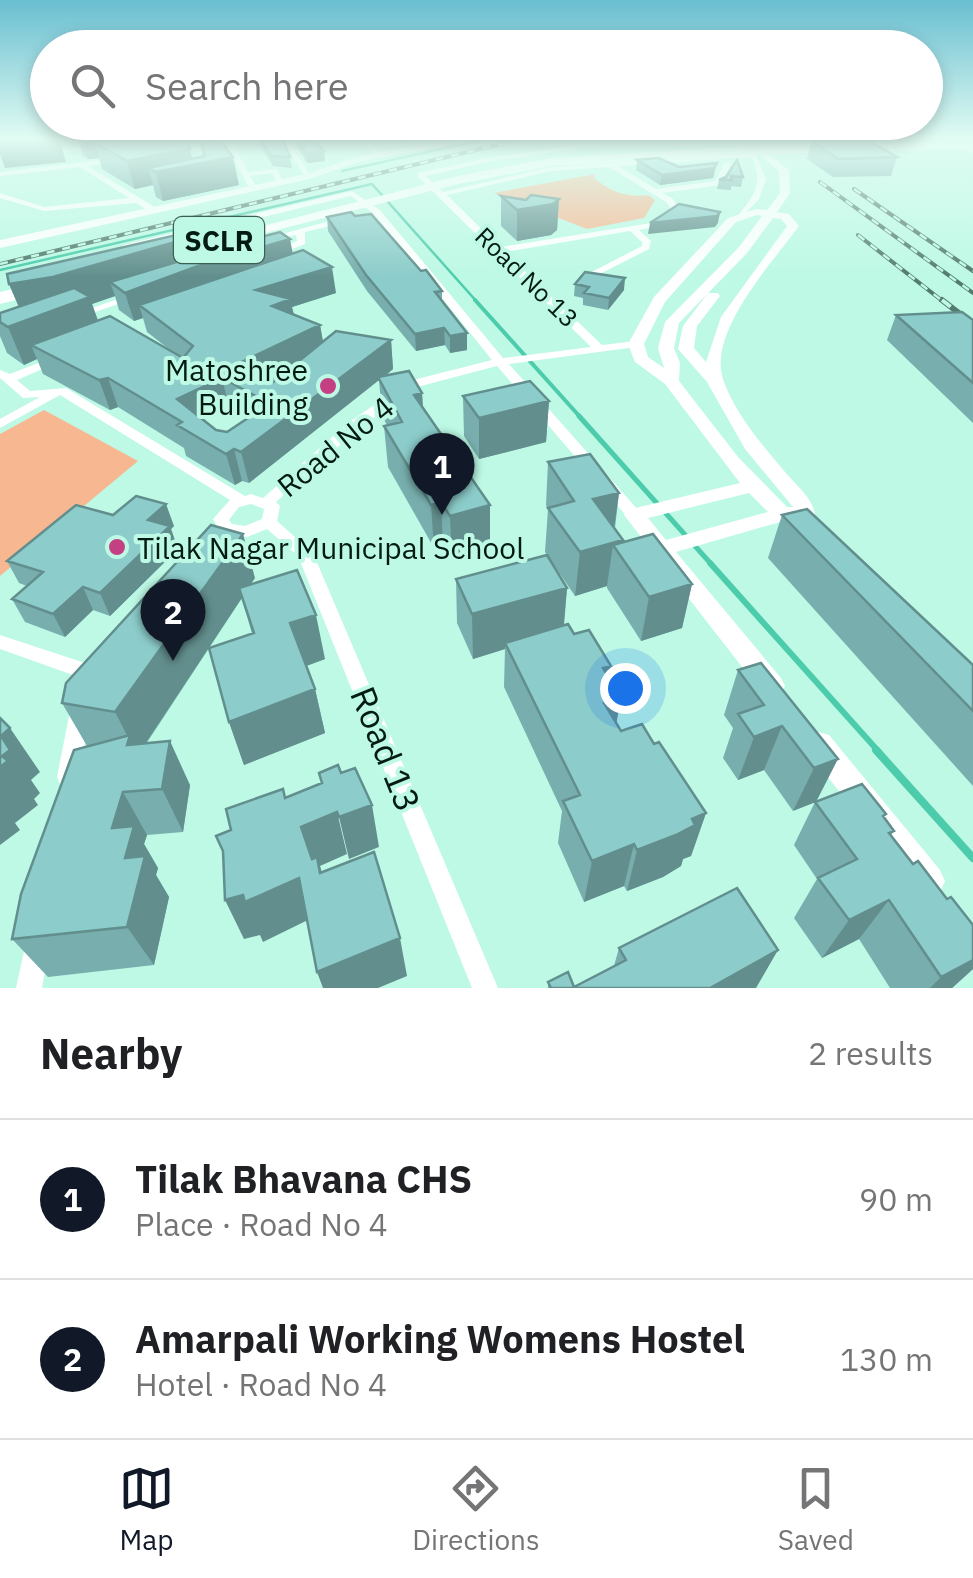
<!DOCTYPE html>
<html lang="en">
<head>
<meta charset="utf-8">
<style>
	body { margin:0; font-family:"IBM Plex Sans",sans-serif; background:#f6f6f6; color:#202124 }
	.you { position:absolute; left:625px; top:688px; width:35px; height:35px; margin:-25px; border:8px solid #fff; border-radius:50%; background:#1a73e8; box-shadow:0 0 0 15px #1a73e833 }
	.badge { display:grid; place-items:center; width:65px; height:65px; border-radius:50%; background:#111827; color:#fff; font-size:32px; font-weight:700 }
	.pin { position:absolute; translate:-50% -82px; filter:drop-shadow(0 2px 5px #0008) }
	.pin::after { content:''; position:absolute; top:52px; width:35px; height:30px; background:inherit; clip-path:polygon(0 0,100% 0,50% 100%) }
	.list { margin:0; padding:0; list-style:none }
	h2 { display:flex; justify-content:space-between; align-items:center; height:130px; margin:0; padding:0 40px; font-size:42px }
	h2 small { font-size:32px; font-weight:400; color:#757577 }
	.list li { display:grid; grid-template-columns:65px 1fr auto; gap:30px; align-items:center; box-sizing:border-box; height:160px; padding:0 40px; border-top:2px solid #e0e0e0 }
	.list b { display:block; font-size:38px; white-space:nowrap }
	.list p { margin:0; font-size:32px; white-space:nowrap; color:#757577 }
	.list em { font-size:32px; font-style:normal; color:#757577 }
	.icon { flex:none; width:55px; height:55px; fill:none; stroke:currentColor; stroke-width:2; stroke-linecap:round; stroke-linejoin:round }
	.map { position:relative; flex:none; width:973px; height:988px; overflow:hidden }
	.search { position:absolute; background:#fff; box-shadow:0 5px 15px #0003; left:30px; right:30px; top:30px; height:110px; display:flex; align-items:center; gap:25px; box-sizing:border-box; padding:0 35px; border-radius:55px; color:#757577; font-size:38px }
	.sheet { height:450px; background:#fff }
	nav { display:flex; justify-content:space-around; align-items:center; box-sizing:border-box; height:140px; border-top:2px solid #e0e0e0; background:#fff; font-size:28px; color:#757577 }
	nav a { display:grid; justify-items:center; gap:5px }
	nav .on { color:#111827 }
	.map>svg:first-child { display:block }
	.green { fill:#f7b891 }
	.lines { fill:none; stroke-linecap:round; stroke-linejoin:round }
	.stream-far4 { stroke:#4cccab; stroke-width:2.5 }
	.stream-far3 { stroke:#4cccab; stroke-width:4 }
	.stream-far2 { stroke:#4cccab; stroke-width:5 }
	.stream-far1 { stroke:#4cccab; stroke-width:6 }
	.stream { stroke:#4cccab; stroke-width:8 }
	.minor { fill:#fff; fill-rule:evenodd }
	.tertiary { fill:#fff; fill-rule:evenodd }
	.secondary { fill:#fff; fill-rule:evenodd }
	.trunk { fill:#fff; fill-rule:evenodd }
	.rail-far1-casing { stroke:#537a6e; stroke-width:4 }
	.rail-casing { stroke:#537a6e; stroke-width:6 }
	.rail-far1 { stroke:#bdf9e5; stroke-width:2.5; stroke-dasharray:8; stroke-linecap:butt }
	.rail { stroke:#bdf9e5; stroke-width:4; stroke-dasharray:11; stroke-linecap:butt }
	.wall { fill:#78afae; fill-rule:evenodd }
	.shaded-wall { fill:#628f8d }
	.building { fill:#8cccca; stroke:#628f8d; stroke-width:2.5; fill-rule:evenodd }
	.poi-dot { fill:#c44083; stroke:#bdf9e5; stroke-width:4 }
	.labels { text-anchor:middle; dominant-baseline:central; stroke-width:8; stroke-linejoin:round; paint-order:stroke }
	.far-street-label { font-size:25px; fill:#041b14; stroke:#bdf9e5 }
	.shield { fill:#bdf9e5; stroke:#3c5e53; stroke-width:2.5 }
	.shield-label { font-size:28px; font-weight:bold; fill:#041b14 }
	.poi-label { font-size:30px; fill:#041b14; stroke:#bdf9e5; text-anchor:end }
	.street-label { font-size:30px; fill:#041b14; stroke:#bdf9e5 }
	.near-street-label { font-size:35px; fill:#041b14; stroke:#bdf9e5 }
</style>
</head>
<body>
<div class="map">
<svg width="973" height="988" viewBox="0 0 973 988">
	<rect width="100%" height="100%" fill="#bdf9e5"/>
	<!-- green -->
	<path class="green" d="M595,174L594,178C611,192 627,198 648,195L655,200L644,218L587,229L494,193Z
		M44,410L138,461L0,576V434Z"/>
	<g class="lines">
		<!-- stream-far4 -->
		<path class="stream-far4" d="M342,171L491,138
			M0,270L372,184L478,303"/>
		<!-- stream-far3 -->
		<path class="stream-far3" d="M475,300L581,418"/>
		<!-- stream-far2 -->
		<path class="stream-far2" d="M579,416L712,565"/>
		<!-- stream-far1 -->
		<path class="stream-far1" d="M710,563L879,752"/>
		<!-- stream -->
		<path class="stream" d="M876,750L973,858"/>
		<!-- minor -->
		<path class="minor" d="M223,138H229L232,142L248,172L277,169L284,184H278L272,173L250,176L257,188L250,190L227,145L173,154L170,152L225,142Z
			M281,138H287L312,178H306Z
			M360,138H367L381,156H377Z
			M456,138H469L444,145L441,143Z
			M744,138H843L743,143L756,155L766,179L759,199L743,216L739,214C755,195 764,181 751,157L618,166L656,189L715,181L725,162L731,163L721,185L662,193L672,198L678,207C669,223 656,227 639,230L651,241L649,249L586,281L578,279L642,246V242L630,231L505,252L602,345L636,341L642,344L636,347L509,364L639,511L642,515L639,519H629L497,366L417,387L358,429L276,502L280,506L277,521L313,553L498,988H472L298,556L267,529L247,537L220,532L213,519L230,500L60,395L0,428V419L40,397L23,398L0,378V370L10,374L51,358H59V362L17,380L30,391L66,388L245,496L251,494L263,498L348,423L409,381L492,360L374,214L351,196L126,250L123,249V245L352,191L380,210L503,358L591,347L418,177V173L492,157L612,141L615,143L492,161L426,176L443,192L551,167L747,153L736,143ZM609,167L666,202L670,207L666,214L651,223L500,247L447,195L551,171ZM251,504L264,509L262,519L245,526L232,524L229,520L239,507Z
			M936,138H946L973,149V153Z
			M102,145L100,148L44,155L41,153Z
			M120,158L122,161L88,166L156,208V212H150L136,203L44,211L0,198V193L44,207L129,198L80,167L0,176V172Z
			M344,217L347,218V222L305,232V244L275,256L267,254L297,241L296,235L264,243L260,240Z
			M132,294L141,296L81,317L72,315Z
			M0,635L94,666L97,672L94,678L87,680L0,649Z
			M80,702L87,705L90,711L79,777L76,784L68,787L60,784L57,777L70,711L73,705Z
			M37,929L46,933L50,942L42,988H16L28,933Z"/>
		<!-- tertiary -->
		<path class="tertiary" d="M444,140L447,145L362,161L309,179L0,248V240L306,174L360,156Z
			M763,150L789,170L790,193L777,212L789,214L799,226C773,262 705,334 724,382C736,415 763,446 785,472C805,495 816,499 817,531L806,538L780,522L676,552L781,678L785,686L781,694L772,697L763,694L624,515L627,510L740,483L665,384L635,362L628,344L654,297L728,218L756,209L767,210L780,193L779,171L760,155ZM757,215L762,216L739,247L665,322L658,348L664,368L648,357L644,344L665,302L736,222ZM773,218L781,219L787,226L721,317L706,362L694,348L697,326L720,296L718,293H708L683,326L678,349L707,382L745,449L793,507H787L738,457L679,381L680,363L674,348L679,323L747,253ZM749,493L768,512L666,540L648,518Z
			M819,732L829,735L940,870L945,881L940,892L929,897L918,892L809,753L805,744L809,735Z"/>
		<!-- secondary -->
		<path class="secondary" d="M753,138H765L783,153L774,155Z"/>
		<!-- trunk -->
		<path class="trunk" d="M973,141V149L733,155L552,166L458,184L151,262L142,257L458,176L552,158L733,147Z
			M47,281L56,287L53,291L0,304V292Z"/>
		<!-- rail-far1 casing -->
		<g class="rail-far1-casing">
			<path id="rail-far1" d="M820,182L973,293
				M854,189L973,271
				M858,235L945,303
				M0,264L526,138"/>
		</g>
		<!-- rail casing -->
		<g class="rail-casing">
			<path id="rail" d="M942,300L973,324"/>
		</g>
		<!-- rail-far1 -->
		<use href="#rail-far1" class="rail-far1"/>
		<!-- rail -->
		<use href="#rail" class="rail"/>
	</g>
	<!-- wall -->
	<path class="wall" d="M78,138H197L198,142L189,144L192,159L203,156L200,138L239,185L163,201L156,197L153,185L135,189L102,169L99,158L88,159L83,156Z
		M255,138H282L290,157L292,168L273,166Z
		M292,138H314L324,151L325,161L307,163Z
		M618,138H672L621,141Z
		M812,141L897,157L891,176L833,177L807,159Z
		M637,160L679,167L717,163L713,178L660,185L636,170Z
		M726,177H743L741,187L731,186V190L717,189L719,180Z
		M501,196L526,200L559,199L557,230L551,235L517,241L501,226Z
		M355,216L421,271L442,291V301L467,350L450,353L445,345L416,351L367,291L328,231L327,217Z
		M182,240L187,259L293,253L336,293L292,307L294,314L320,325L323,342L391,340L393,369L385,376L422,393L423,407L490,505V548L452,560L443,545L434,548L388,467L384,426L387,425L382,416L379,380L249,483L242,481L235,485L186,456L184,448L118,407L110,410L43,374L37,359L24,365L7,353L0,336V313L19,307L9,284ZM115,296L119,310L134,321L143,318L147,332L170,350L98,320L92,304ZM229,407L248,418L227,432L216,430L203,420Z
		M575,284L624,290L608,310L583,305V298L574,296Z
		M896,315L973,320V423L887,340Z
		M463,396L549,401L546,442L479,459L464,436Z
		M548,462L619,493L615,528L622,542L692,584L682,628L641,641L607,588V586L575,596L545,552L548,509L546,505Z
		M113,515L174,526L171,529L178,549L110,616L93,610L65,637L25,622L12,599L27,586L19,583L7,561Z
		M782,515L973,665V786L768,558Z
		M255,578L250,584L325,659L306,666L315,689L325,733L244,765L229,722L252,634L242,598L146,744L190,785L183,832L147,835L144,844L158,868L156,875L169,897L154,965L48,977L12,939L87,746L62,703Z
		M456,579L567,588L564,626L574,634L609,678L616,723L621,731L654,744L706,813L691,856L683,859L681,866L663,877L627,891L624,886L584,902L558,843L562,811L504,687L505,649L473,659L457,623Z
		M738,670L838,759L793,811L764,770L738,780L723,758L733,728L724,715Z
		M815,802L884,817L894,831L891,835L913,864L973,925V969L952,988H890L859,939L822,958L794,918L817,879L794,845Z
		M619,948L756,988H548V982L574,987L614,966Z"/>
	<!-- shaded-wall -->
	<path class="shaded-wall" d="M32,138H59L66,162L5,168L0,154V141Z
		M82,138H197L198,142L117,155L95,143L99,158L88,159Z
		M398,138H425L398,143Z
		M190,149L194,165L233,157L239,185L163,201L156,172L148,168L153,185L135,189L127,161Z
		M324,151L325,161L307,163L306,153Z
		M717,163L713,178L660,185L662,175Z
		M559,199L557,230L551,235L517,241V210Z
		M720,212L718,223L715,227L648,234L650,223Z
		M290,239L295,265L139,305L143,318L134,321L125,293L110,282L115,296L92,304L102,333L31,345L37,359L24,365L8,327L24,319L9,284L182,240L190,269Z
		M332,267L336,293L292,307L296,326L256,290Z
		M625,278L624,290L608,310L609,298Z
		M320,325L325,353L248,392L231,367Z
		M444,328L445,345L416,351L415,334Z
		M467,333V350L450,353V336Z
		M391,340L393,369L380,380L378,377L379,380L249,483L241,452Z
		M108,378L118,407L110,410L99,380Z
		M222,378L229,407L186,429L177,399Z
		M422,393L424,433L414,395Z
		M549,401L546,442L479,459V418Z
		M234,449L242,481L235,485L226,454Z
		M619,493L613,536L593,499Z
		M441,502L443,545L434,548L431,505Z
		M166,504L174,526L171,529L178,549L110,616L100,593L148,520Z
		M490,505V548L452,560L450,516Z
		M243,534L255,578L139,753L127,745L129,739L115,712Z
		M623,540L621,555L613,545L607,586L575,596L580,552Z
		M692,584L682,628L641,641L649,597Z
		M83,587L93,610L65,637L53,614Z
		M567,588L563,632L505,643V649L473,659L472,614Z
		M316,615L325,659L301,668L290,623Z
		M611,666L605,703L621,698L613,742L597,747L603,668Z
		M315,689L325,733L244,765L229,722Z
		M782,726L764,770L738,780L754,737Z
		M10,728L40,772L31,780L40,793L34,799L38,805L15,823L20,830L0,845V767L2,756L1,736Z
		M170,741L190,785L183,832L162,789Z
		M838,759L816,802L793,811L814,768Z
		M123,792L147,835L144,844L158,868L156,875L169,897L154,965L127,927L125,858L112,828Z
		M372,805L379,847L349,859L339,817Z
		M337,812L347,854L320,866L329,898L314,869L301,827Z
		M706,813L691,856L683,859L681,866L663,877L627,891L637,850L692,819Z
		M634,844L624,886L584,902L592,861Z
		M299,878L312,918L263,942L260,935L244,939L225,900Z
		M889,900L859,939L822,958L849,920Z
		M400,938L407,976L378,988H323L317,972Z
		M778,950L756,988H710Z
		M973,960V969L952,988H930L941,977Z"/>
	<!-- building -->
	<path class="building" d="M8,138H32L0,141V139Z
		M124,138H187L190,149L127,161L95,143Z
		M200,138H218L233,157L156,172L148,168L205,156Z
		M260,138H282L290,157L271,156Z
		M296,138H314L324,151L306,153Z
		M867,140L897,157L838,159L812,141Z
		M658,158L679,167L717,163L714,168L662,175L637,160Z
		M737,160L743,177L731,176L732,180H719L726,177Z
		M531,195L559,199L553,204L517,210L501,196L526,200Z
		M679,204L720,212L717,216L650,223Z
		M351,212L355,216L371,214L421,271L426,270L442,291L435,292L467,333L450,336L444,328L415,334L366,275L327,217Z
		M280,232L290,239L198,266L125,293L110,282L253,239Z
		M176,235L182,240L53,277L9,284L7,274Z
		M303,250L332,267L256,290L291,299L272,306L320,325L231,367L273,382L336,331L391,340L241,452L234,449L226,454L177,425L182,422L108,378L99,380L31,345L110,316L183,358L193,346L139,305ZM222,378L265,401L249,410L254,414L227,432L216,430L177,399Z
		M585,272L625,278L609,298L584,293L589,287L575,284Z
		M74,288L90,297L8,327L0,322V313Z
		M962,312L973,320V383L896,315Z
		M409,371L422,393L414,395L490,505L450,516L441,502L431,505L384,426L402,422L378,377Z
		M530,381L549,401L479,418L463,396Z
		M590,454L619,493L593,499L623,540L580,552L548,508L574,501L548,462Z
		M136,496L166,504L148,520L170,526L100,593L83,587L53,614L12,599L43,572L7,561L76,505L113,515Z
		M807,509L973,665V711L782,515Z
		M211,525L243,534L115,712L62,703L66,683Z
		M653,534L692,584L649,597L613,545Z
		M547,555L567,588L472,614L456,579Z
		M297,570L316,615L290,623L315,689L229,722L209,648L254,633L239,588Z
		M568,624L574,634L589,630L611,666L603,668L621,698L604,703L621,731L642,724L654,744L659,742L706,813L692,819L695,825L676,835L637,850L634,844L592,861L563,801L580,795L505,643Z
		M761,663L838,759L814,768L782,726L754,737L738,714L764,705L738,670Z
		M0,718L10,728L1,736L10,750L2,756L8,761L0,767Z
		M130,735L127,745L170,741L162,789L123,792L112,828L134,826L125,858L145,856L127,927L12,939L21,894L74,750Z
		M338,765L341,773L355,768L372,805L339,817L337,812L301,827L312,859L317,857L320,873L374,852L400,938L317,972L299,878L245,902L243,895L225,900L223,851L216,836L231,830L226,809L283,789L285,798L322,783L319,773Z
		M862,784L886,814L883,816L894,831L889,833L913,864L918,861L947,899L951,897L973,925V960L941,977L889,900L849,920L818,878L857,859L815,802Z
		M737,888L778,950L710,988H551L548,982L568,972L574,987L626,960L619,948Z"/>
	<!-- sky -->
	<linearGradient id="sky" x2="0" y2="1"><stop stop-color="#69bed0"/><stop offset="0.5" stop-color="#e1fcf3"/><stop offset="1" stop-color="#e1fcf3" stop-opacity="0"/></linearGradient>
	<rect width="973" height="277" fill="url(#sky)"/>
	<!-- markers -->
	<g class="poi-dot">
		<circle cx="328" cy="386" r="10"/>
		<circle cx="117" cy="547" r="10"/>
	</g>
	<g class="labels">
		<!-- far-street labels -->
		<g class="far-street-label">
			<text transform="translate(527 277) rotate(44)">Road No 13</text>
		</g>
		<!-- shield labels -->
		<rect class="shield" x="174" y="217" width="90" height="46" rx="8"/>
		<g class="shield-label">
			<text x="219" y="240">SCLR</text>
		</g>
		<!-- poi labels -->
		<g class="poi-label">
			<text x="308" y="369">Matoshree<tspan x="308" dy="34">Building</tspan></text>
			<text x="137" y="547" text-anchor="start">Tilak Nagar Municipal School</text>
		</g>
		<!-- street labels -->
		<g class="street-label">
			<text transform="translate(335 446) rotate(-39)">Road No 4</text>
		</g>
		<!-- near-street labels -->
		<g class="near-street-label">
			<text transform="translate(386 749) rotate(68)">Road 13</text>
		</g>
	</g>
</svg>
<div class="you"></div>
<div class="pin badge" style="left:442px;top:515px">1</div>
<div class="pin badge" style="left:173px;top:661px">2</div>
<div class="search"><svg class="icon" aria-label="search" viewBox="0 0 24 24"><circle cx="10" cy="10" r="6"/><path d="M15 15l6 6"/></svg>Search here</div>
</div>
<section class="sheet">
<h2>Nearby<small>2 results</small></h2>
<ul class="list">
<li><span class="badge">1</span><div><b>Tilak Bhavana CHS</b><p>Place · Road No 4</p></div><em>90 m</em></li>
<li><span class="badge">2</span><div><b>Amarpali Working Womens Hostel</b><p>Hotel · Road No 4</p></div><em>130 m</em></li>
</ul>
</section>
<nav>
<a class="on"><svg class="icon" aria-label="map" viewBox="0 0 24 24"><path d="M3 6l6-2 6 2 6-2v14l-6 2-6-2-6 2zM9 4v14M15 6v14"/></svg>Map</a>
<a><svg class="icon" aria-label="directions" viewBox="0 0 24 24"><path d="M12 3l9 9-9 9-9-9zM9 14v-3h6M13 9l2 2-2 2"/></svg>Directions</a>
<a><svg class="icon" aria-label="saved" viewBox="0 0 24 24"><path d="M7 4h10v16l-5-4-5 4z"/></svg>Saved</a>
</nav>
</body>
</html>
